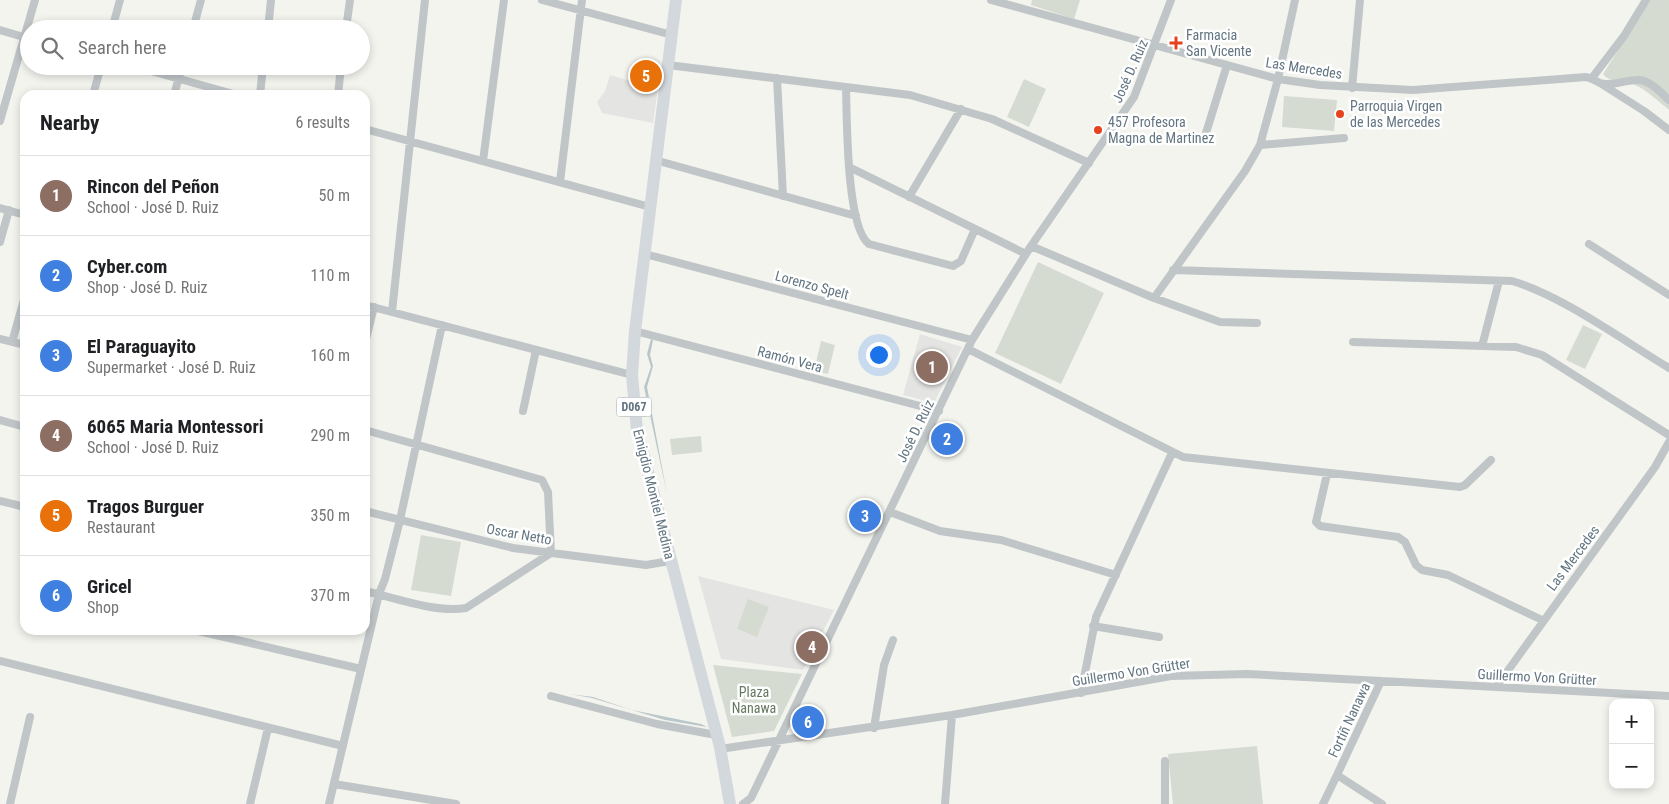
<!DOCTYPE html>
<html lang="en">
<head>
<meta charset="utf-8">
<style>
	body { margin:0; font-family:"Roboto Condensed",sans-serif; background:#f6f6f6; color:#202124 }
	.controls { position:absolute; right:15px; bottom:15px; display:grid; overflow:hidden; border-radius:10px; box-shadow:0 2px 8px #0003 }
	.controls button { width:45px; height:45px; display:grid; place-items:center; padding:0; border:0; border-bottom:1px solid #e0e0e0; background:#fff; color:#202124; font:25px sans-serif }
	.you { position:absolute; left:878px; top:354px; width:18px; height:18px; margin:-12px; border:4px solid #fff; border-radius:50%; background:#1a73e8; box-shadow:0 0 0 8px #1a73e833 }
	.badge { display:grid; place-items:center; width:32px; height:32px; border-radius:50%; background:#e5431d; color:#fff; font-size:16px; font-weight:700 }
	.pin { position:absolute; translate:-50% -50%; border:2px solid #fff; box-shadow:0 1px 5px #0006 }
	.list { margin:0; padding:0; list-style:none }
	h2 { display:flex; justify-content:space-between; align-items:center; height:65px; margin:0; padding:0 20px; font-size:21px }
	h2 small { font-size:16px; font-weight:400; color:#757577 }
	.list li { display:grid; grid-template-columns:32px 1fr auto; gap:15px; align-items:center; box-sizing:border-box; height:80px; padding:0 20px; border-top:1px solid #e0e0e0 }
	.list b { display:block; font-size:19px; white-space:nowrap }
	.list p { margin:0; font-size:16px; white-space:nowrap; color:#757577 }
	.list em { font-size:16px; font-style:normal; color:#757577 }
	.icon { flex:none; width:28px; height:28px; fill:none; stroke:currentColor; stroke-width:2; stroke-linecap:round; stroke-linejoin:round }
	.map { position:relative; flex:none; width:1669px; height:804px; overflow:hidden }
	.search { position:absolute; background:#fff; box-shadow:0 2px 8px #0003; left:20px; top:20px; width:350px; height:55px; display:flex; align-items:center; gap:12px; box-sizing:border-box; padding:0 18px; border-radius:28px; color:#757577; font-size:19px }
	.panel { position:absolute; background:#fff; box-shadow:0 2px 8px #0003; left:20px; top:90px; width:350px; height:545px; border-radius:15px }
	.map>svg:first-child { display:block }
	.built { fill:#e4e5e3 }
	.green { fill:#d5dbd0 }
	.water { fill:#b9c6ca }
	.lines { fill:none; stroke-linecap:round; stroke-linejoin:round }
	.street { stroke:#c0c5c7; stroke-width:8 }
	.primary { stroke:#d3d8dc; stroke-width:12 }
	.poi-dot { fill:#e5431d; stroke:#fff; stroke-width:2 }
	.labels { text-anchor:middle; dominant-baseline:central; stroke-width:5; stroke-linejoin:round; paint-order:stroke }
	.shield { fill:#fff; stroke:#919ea7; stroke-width:1 }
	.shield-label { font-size:12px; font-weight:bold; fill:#627581 }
	.poi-label { font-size:14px; fill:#627581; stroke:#fff; text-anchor:start }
	.street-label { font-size:14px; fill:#627581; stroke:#fff }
	.park-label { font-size:14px; fill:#677861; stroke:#fff }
</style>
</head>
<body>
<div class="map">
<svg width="1669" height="804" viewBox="0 0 1669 804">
	<rect width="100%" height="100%" fill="#f4f4ef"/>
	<!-- built -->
	<path class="built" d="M610,75L658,89L653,123L602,113L597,102L605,91Z
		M920,334L962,347L934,403L903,395Z
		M698,576L834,610L803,670L721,659Z"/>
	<!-- green -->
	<path class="green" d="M1032,0H1080L1074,19L1031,5Z
		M1650,0H1669V110C1658,101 1647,90 1633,84C1624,81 1608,82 1603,74Z
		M1024,79L1046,89L1029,127L1007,117Z
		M1284,96L1337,100L1334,131L1282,127Z
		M1038,262L1104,293L1061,384L995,353Z
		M1583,325L1602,334L1585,369L1566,360Z
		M821,341L835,345L828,374L814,371Z
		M701,436L702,452L672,455L670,439Z
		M421,535L461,542L451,596L411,590Z
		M748,599L769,607L757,637L737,629Z
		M713,665L802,674L774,731L732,737Z
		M1257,746L1263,804H1173L1168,754Z"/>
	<!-- water -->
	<path class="water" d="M651,339L653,340L650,355L653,366L647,387L667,494L644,387L651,367L647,354Z
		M570,694L593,697L632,710L701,724L707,727L665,720L592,698Z"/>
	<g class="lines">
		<!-- street -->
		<path class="street" d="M542,0L672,35
			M991,0L1278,79L1320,85L1413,90L1586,77C1592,78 1595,81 1600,83C1613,87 1627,79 1639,80C1651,81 1661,93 1669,100
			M112,29L120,0
			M193,29L201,0
			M268,29L271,0
			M346,29L350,0
			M0,30L27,38
			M668,65L910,95L992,119L1089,163
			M133,66L237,95
			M777,78L783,196
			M1592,78L1624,36L1646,0
			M1600,83L1644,111L1669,130
			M846,87C847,117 846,227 869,244L953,266L961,261L975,229
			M1352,88L1360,0
			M93,95L101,66
			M174,95L182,66
			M260,95L263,66
			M338,95L341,66
			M0,121L35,0
			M365,129L650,207
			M1206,133L1227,65
			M1260,145L1344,138
			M655,160L856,216
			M483,161L504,0
			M849,167L1026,254
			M560,182L582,0
			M909,197L961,109
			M0,208L25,215
			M0,242L9,210
			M1589,244L1669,295
			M1031,246L1154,298L1220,322L1257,323
			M645,254L972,340
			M1173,270L1512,281C1561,295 1624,341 1669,368
			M1154,298L1245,171L1260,145L1278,79L1295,0
			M365,305L632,375
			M392,312L425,0
			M635,331L939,411
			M0,339L25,345
			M12,342L25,296
			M1353,342L1516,347L1542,355L1669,435
			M365,343L374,307
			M1482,346L1499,281
			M968,349L1183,457L1460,487L1465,485L1491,460
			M523,411L536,350
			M0,420L25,427
			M365,430L542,480L548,492L551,553L466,608C436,613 395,598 365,591
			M1327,474L1316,522L1320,526L1398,537L1405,542L1416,565L1422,570L1448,575L1542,620
			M0,501L25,507
			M365,511L513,548L646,565L670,561
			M890,512L940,531L1001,540L1116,575
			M1093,626L1159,637
			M194,630L361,669
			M0,661L343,746
			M1381,681L1337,775L1382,804
			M1496,687L1655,467L1669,442
			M1081,693L1096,617L1172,453
			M551,696L657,724L716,735
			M874,728L884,665L893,640
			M720,749L952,715L1171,676L1247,674L1669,696
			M334,784L456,804
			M10,804L30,717
			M250,804L268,728
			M329,804L379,594L385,579L400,520L442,325
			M743,804L751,798L972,340L1031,246L1134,97L1171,0
			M945,804L952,715
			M1165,804V761
			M1323,804L1337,775"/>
		<!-- primary -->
		<path class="primary" d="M676,0L635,331L632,375L637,430L720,747L730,804"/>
	</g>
	<!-- markers -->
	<g class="poi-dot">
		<path d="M1173.5 35.5h5v5h5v5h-5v5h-5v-5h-5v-5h5z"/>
		<circle cx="1340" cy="114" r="5"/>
		<circle cx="1098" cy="130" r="5"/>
	</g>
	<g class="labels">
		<!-- shield labels -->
		<rect class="shield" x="616.5" y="397.5" width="35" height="19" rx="4"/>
		<g class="shield-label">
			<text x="634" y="407">D067</text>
		</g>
		<!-- poi labels -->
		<g class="poi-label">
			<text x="1186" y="35">Farmacia<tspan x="1186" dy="16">San Vicente</tspan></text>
			<text x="1350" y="106">Parroquia Virgen<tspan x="1350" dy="16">de las Mercedes</tspan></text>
			<text x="1108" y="122">457 Profesora<tspan x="1108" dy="16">Magna de Martinez</tspan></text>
		</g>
		<!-- street labels -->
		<g class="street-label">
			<text transform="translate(1304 68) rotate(9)">Las Mercedes</text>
			<text transform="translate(1130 71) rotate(-66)">José D. Ruiz</text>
			<text transform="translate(812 285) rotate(15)">Lorenzo Spelt</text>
			<text transform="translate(790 359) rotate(15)">Ramón Vera</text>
			<text transform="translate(915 431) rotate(-64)">José D. Ruiz</text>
			<text transform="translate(654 494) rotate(76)">Emigdio Montiel Medina</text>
			<text transform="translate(519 534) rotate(10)">Oscar Netto</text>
			<text transform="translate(1573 558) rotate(-53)">Las Mercedes</text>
			<text transform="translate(1131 672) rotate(-9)">Guillermo Von Grütter</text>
			<text transform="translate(1537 677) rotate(3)">Guillermo Von Grütter</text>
			<text transform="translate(1349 720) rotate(-65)">Fortíñ Nanawa</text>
		</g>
		<!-- park labels -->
		<g class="park-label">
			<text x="754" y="692">Plaza<tspan x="754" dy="16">Nanawa</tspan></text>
		</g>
	</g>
</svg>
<div class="controls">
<button>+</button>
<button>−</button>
</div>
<div class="you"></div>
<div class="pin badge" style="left:932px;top:367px;background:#8d6e63">1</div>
<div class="pin badge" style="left:947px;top:439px;background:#3f7fe0">2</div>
<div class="pin badge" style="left:865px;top:516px;background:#3f7fe0">3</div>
<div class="pin badge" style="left:812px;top:647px;background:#8d6e63">4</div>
<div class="pin badge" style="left:646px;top:76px;background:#e8710a">5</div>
<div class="pin badge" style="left:808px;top:722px;background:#3f7fe0">6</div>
<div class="search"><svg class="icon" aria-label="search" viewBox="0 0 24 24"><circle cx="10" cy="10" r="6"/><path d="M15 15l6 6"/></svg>Search here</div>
<section class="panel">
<h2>Nearby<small>6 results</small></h2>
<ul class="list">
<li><span class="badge" style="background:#8d6e63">1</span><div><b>Rincon del Peñon</b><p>School · José D. Ruiz</p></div><em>50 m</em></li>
<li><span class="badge" style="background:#3f7fe0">2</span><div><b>Cyber.com</b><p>Shop · José D. Ruiz</p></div><em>110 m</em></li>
<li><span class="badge" style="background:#3f7fe0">3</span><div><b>El Paraguayito</b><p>Supermarket · José D. Ruiz</p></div><em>160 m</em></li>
<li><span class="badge" style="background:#8d6e63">4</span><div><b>6065 Maria Montessori</b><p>School · José D. Ruiz</p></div><em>290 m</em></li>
<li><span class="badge" style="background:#e8710a">5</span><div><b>Tragos Burguer</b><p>Restaurant</p></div><em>350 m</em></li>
<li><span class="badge" style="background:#3f7fe0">6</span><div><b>Gricel</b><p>Shop</p></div><em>370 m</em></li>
</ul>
</section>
</div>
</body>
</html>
